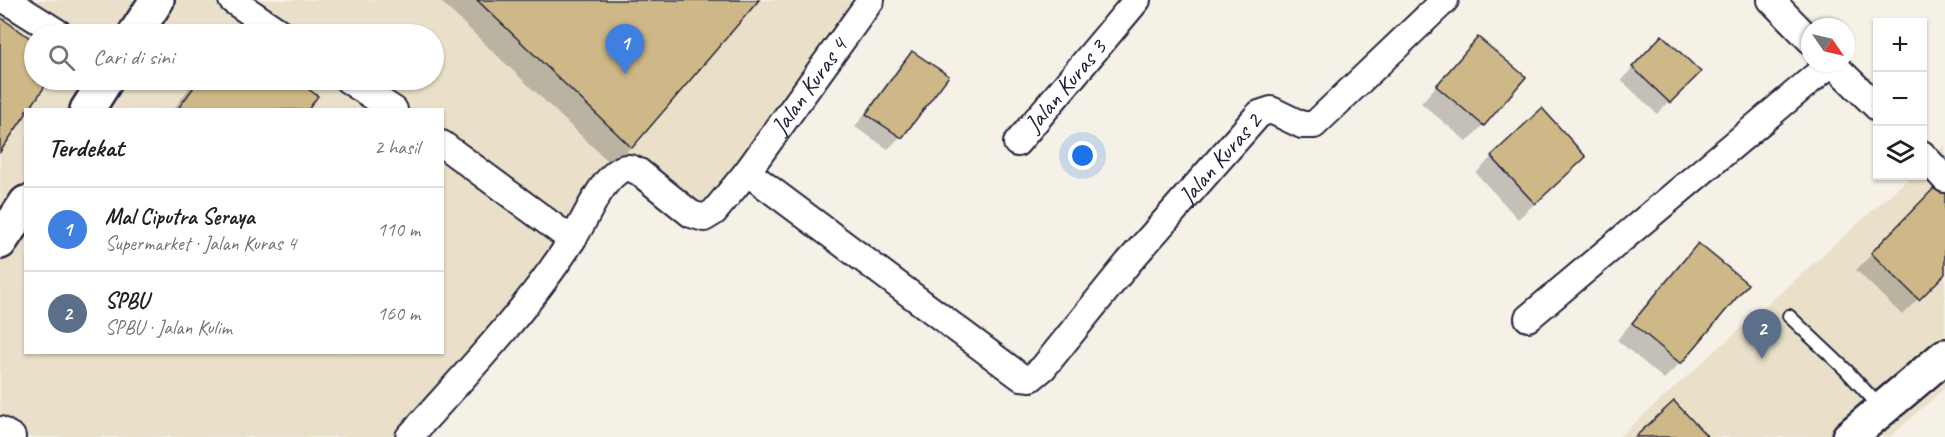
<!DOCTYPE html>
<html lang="id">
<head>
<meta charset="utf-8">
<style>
	body { margin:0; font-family:Caveat,sans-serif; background:#f6f6f6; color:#202124 }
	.controls { position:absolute; right:18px; top:18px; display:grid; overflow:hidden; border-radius:0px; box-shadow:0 2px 4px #0004 }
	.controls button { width:54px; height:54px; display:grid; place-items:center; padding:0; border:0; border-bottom:2px solid #e0e0e0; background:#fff; color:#202124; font:30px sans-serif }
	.compass { position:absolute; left:1801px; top:18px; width:54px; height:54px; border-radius:50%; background:#fff; box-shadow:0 2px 4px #0004; rotate:124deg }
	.you { position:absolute; left:1083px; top:156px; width:21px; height:21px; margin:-15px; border:4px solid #fff; border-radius:50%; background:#1a73e8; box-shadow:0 0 0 9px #1a73e833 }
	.badge { display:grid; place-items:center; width:39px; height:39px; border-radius:50%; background:#1f6fb2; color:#fff; font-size:20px; font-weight:700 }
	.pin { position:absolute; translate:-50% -50px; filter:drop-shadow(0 2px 3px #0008) }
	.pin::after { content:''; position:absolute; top:32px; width:21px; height:18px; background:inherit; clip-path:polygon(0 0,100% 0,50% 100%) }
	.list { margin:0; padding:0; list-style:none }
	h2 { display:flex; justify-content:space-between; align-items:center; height:78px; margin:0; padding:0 24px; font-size:26px }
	h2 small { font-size:20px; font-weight:400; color:#757577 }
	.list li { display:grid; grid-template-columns:39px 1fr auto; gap:18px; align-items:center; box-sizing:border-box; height:84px; padding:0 24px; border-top:2px solid #e0e0e0 }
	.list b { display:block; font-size:22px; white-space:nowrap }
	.list p { margin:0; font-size:20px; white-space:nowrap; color:#757577 }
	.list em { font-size:20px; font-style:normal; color:#757577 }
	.icon { flex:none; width:33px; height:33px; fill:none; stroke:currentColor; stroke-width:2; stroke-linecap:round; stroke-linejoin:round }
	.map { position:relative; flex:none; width:1945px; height:437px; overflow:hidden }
	.search { position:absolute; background:#fff; box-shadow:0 2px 4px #0004; left:24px; top:24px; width:420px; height:66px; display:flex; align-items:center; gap:15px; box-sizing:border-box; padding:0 21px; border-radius:33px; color:#757577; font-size:22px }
	.panel { position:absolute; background:#fff; box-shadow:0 2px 4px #0004; left:24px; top:108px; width:420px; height:246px; border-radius:0px }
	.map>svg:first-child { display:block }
	.built { fill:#eae0ca; fill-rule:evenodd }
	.shadow { fill:#0003 }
	.building { fill:#cfb887; stroke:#22223b; stroke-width:1.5 }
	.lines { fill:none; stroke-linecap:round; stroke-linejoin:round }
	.lane-casing { stroke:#22223b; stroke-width:16 }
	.street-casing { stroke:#22223b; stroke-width:30 }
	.secondary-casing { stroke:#22223b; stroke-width:38 }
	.primary-casing { stroke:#22223b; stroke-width:38 }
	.lane { stroke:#fff; stroke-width:12 }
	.street { stroke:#fff; stroke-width:26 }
	.secondary { stroke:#fff; stroke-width:33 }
	.primary { stroke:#fff; stroke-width:33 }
	.labels { text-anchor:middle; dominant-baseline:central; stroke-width:6; stroke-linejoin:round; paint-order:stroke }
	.street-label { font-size:24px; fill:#22223b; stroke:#fff }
</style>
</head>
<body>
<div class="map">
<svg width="1945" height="437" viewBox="0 0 1945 437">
	<rect width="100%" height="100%" fill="#f5f1e7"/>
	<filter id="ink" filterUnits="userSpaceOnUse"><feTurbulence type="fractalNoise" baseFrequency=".0167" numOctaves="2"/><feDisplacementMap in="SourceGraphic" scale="12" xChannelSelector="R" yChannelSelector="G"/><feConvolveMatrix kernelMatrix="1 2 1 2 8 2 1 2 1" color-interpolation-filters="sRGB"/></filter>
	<g filter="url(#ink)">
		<!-- built -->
		<path class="built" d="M0,0H856L694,223L624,166L401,437H0ZM34,34H434V80H34ZM26,110H442V352H26Z
			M1945,145V388L1890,437H1619L1911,176H1922L1923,165Z"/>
		<!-- shadow -->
		<path class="shadow" d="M439,0H757L631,147L613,166Z
			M0,19L34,43V80H47L0,149Z
			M1662,37L1698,72L1657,114L1621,80Z
			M1478,39L1483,125L1467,142L1421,103Z
			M913,52L947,77L900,137L888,149L855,127L900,65Z
			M195,80H293L316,96L306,110H173Z
			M1492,157L1568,173L1518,219L1476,173Z
			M1938,187L1945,193V272L1902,315L1856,270Z
			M1698,245L1680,363L1664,379L1617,340L1682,261Z"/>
		<!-- building -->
		<path class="building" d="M477,0H759L632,148Z
			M0,17L34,41V80H49L29,110H26V114L0,152Z
			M1662,35L1701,72L1670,103L1632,67Z
			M1478,37L1526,77L1484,126L1436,86Z
			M912,51L949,76L902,138L866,114Z
			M199,80H295L318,96L308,110H177Z
			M1542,108L1586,157L1535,204L1491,156Z
			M1938,184L1945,191V274L1919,300L1871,253Z
			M1698,243L1748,284L1681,364L1632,323Z
			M1674,401L1708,437H1635Z"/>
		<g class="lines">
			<!-- lane casing -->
			<g class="lane-casing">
				<path id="lane" d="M1789,316L1846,370L1882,409"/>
			</g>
			<!-- street casing -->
			<g class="street-casing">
				<g id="street">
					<path d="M6,0L60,34"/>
					<path d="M232,0L282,34"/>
					<path d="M1771,0L1810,40"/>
					<path d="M1832,63L1878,108"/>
					<path d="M348,80L394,110"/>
					<path id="s1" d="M1017,143L1137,0"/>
					<path d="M442,144L572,240"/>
					<path d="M1922,154L1945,179"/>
					<path id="s2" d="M747,172L871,0"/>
					<path d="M1528,318L1831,63"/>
					<path d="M0,430L12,437"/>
					<path id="s3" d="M409,437C466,374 526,311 572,240C586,220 599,181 622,169C628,166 633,169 639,172L691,214L704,218L714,212L747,172L1021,377L1031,378L1043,368L1128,263L1259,114L1271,110L1302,125H1314L1445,0"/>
				</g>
			</g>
			<!-- secondary casing -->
			<g class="secondary-casing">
				<path id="secondary" d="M1849,437L1945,356"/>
			</g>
			<!-- primary casing -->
			<g class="primary-casing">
				<path id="primary" d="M135,34L157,0
					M87,110L106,80
					M0,242L26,203"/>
			</g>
			<!-- lane -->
			<use href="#lane" class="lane"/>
			<!-- street -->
			<use href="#street" class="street"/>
			<!-- secondary -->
			<use href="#secondary" class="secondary"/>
			<!-- primary -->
			<use href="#primary" class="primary"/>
		</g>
	</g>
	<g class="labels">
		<!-- street labels -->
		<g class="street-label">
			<text stroke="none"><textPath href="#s1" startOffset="75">Jalan Kuras 3</textPath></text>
			<text stroke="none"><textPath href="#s2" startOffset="106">Jalan Kuras 4</textPath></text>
			<text stroke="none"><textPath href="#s3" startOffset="1148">Jalan Kuras 2</textPath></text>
		</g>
	</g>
</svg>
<div class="controls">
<button>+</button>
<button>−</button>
<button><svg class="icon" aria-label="layers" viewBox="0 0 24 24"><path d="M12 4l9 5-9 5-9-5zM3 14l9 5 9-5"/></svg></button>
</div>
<svg class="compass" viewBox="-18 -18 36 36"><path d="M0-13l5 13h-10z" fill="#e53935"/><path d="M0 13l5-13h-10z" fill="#757577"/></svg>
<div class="you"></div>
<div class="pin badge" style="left:625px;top:74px;background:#3f7fe0">1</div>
<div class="pin badge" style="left:1762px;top:359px;background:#5c6f8a">2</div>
<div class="search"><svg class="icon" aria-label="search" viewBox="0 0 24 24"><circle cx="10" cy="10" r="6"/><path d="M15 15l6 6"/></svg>Cari di sini</div>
<section class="panel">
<h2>Terdekat<small>2 hasil</small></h2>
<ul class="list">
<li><span class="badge" style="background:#3f7fe0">1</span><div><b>Mal Ciputra Seraya</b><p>Supermarket · Jalan Kuras 4</p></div><em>110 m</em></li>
<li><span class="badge" style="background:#5c6f8a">2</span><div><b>SPBU</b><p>SPBU · Jalan Kulim</p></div><em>160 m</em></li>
</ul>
</section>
</div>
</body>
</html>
